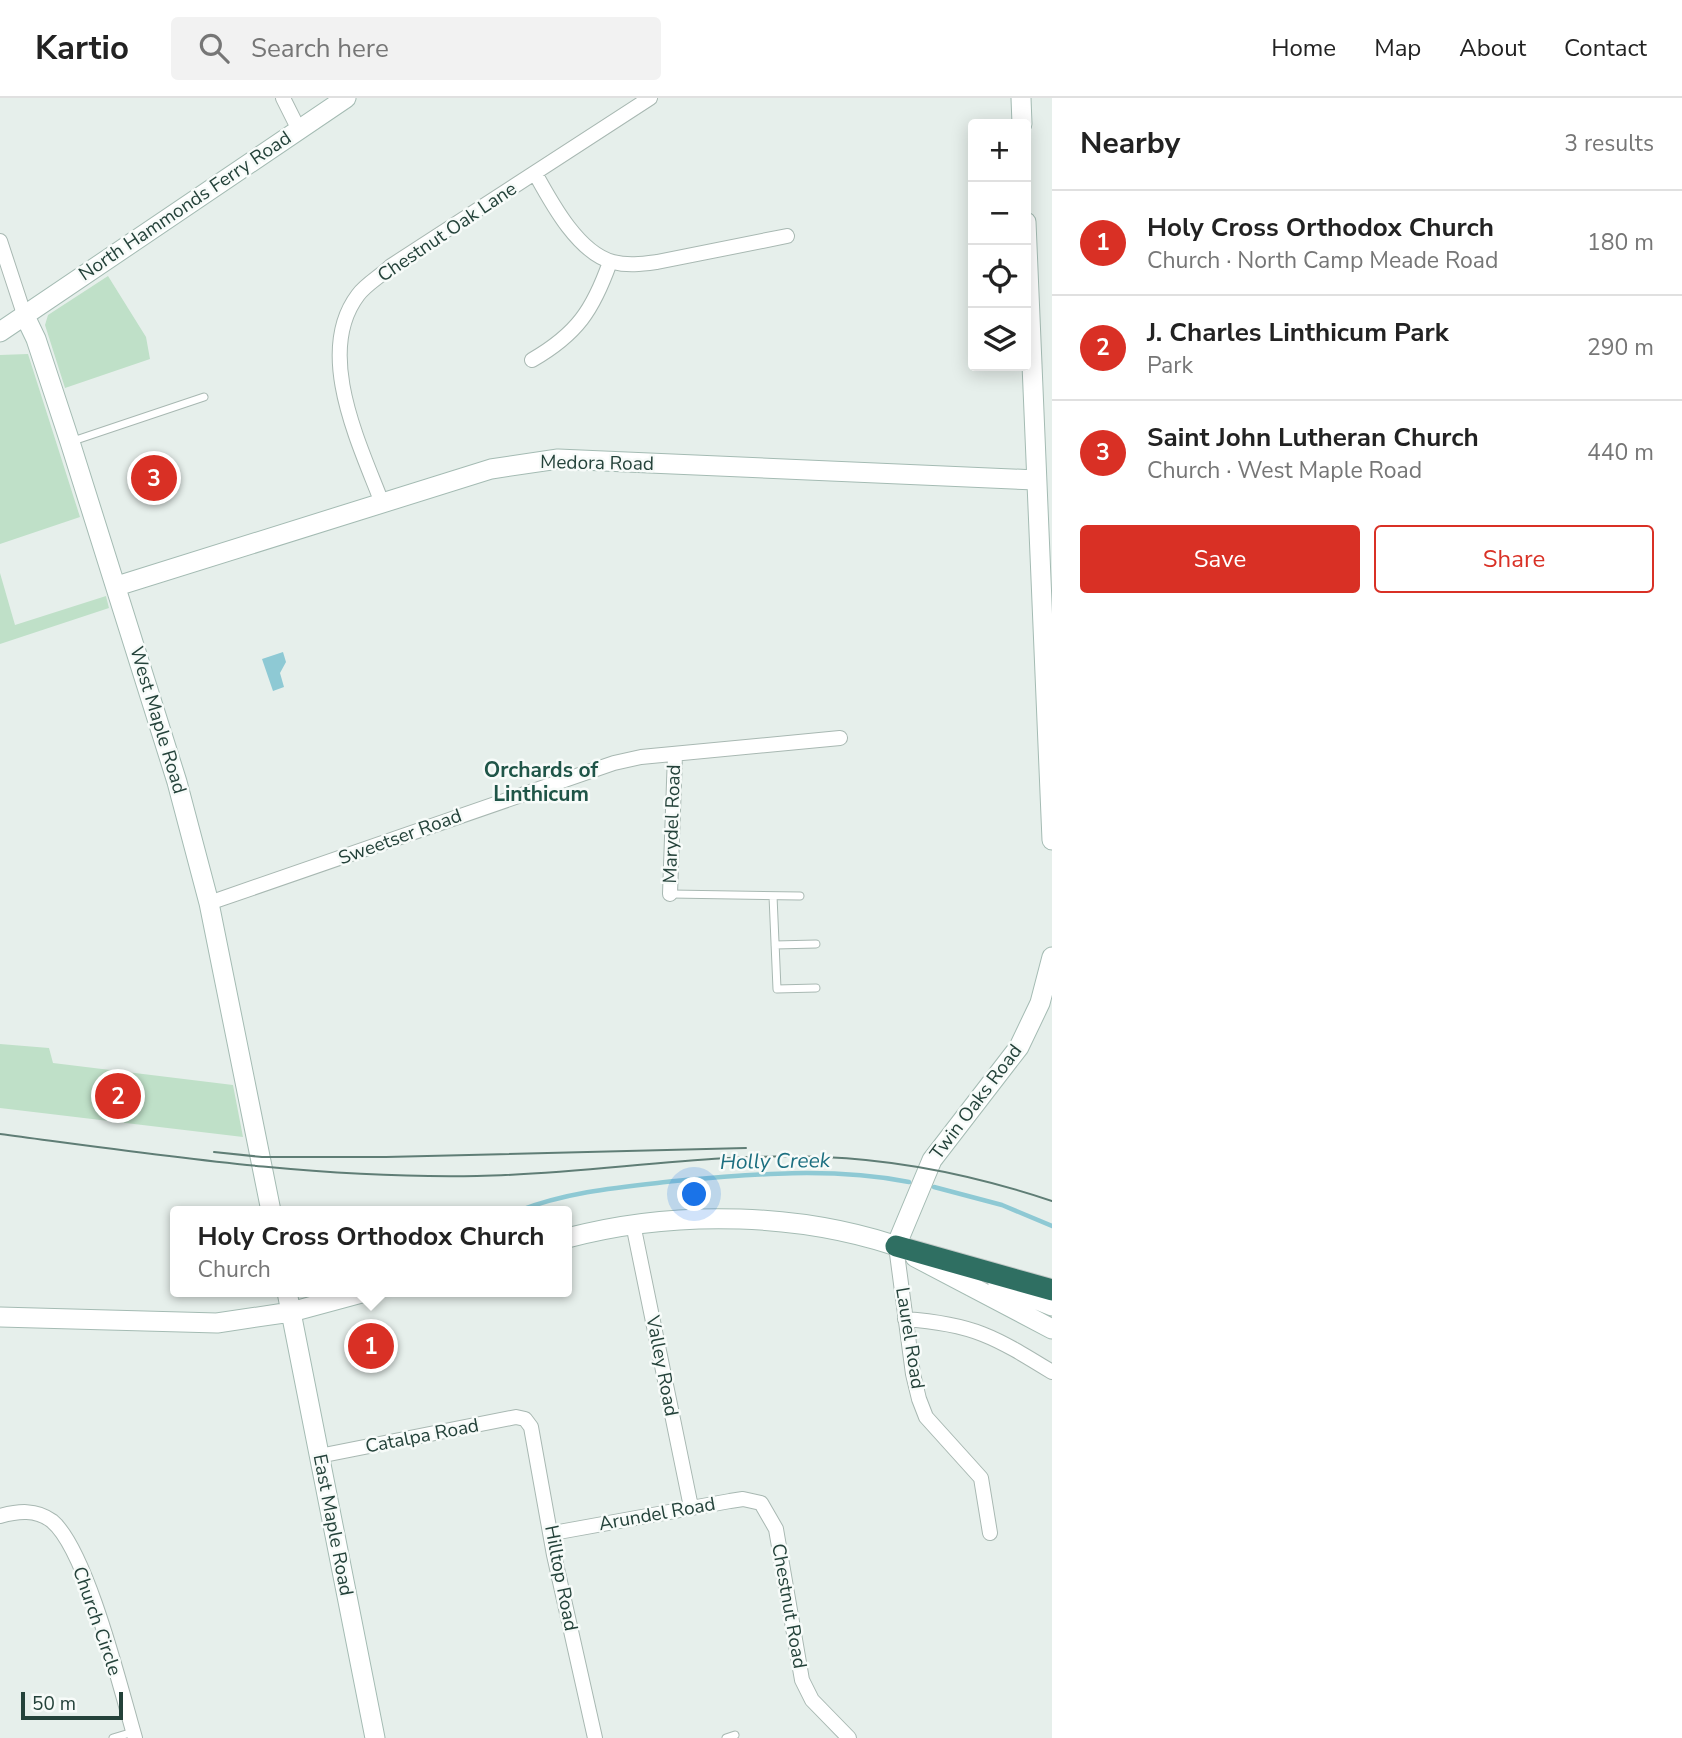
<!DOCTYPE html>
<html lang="en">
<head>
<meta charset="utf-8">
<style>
	body { margin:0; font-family:"Nunito Sans",sans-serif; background:#f2f2f2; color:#222 }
	.controls { position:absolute; right:21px; top:21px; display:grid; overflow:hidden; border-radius:7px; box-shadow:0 4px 18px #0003 }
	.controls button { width:63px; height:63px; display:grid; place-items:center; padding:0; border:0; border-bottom:2px solid #e0e0e0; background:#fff; color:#222; font:35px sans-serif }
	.scale { position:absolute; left:21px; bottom:18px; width:102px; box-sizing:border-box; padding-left:7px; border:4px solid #24423a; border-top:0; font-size:19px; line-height:24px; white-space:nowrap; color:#24423a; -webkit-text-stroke:5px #f7fbf9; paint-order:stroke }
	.you { position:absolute; left:695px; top:1097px; width:24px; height:24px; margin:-18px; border:5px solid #fff; border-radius:50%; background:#1a73e8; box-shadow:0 0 0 10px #1a73e833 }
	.badge { display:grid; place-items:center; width:46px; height:46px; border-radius:50%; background:#d93025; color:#fff; font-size:23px; font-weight:700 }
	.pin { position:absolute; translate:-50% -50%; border:4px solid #fff; box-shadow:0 2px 7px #0006 }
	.popup { position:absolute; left:170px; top:1108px; width:402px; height:91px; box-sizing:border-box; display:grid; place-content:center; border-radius:7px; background:#fff; filter:drop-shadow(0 2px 5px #0005); font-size:23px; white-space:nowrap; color:#767676 }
	.popup b { font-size:26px; color:#222 }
	.popup::after { content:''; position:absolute; left:50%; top:100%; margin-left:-14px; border:14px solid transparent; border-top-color:#fff }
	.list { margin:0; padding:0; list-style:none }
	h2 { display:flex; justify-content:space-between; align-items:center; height:91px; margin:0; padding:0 28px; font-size:30px }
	h2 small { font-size:23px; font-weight:400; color:#767676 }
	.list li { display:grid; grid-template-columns:46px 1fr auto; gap:21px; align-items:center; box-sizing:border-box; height:105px; padding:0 28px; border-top:2px solid #e0e0e0 }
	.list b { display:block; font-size:26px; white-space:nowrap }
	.list p { margin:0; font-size:23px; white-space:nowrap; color:#767676 }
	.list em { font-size:23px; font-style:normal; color:#767676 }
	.actions { display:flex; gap:14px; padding:21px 28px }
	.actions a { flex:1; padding:16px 0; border:2px solid #d93025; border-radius:7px; text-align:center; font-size:24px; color:#d93025 }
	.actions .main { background:#d93025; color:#fff }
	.icon { flex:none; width:38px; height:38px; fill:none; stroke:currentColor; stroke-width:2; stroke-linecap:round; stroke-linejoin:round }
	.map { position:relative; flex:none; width:1052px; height:1640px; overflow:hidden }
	header { display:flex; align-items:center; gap:42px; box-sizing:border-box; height:98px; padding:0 35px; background:#fff; border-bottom:2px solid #e0e0e0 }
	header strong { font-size:33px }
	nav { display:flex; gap:38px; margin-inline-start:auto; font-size:24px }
	.search { width:490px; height:63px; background:#f2f2f2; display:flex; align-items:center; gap:18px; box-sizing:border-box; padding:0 24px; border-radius:7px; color:#767676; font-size:26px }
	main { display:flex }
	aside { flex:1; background:#fff }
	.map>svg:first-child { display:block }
	.green { fill:#bfe0c8 }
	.water { fill:#8ec9d4 }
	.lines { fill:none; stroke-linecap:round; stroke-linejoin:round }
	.stream { stroke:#8ec9d4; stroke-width:4.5 }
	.lane-casing { stroke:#a8b8b2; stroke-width:9 }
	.street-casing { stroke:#a8b8b2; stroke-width:16 }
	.secondary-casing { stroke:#a4bbb3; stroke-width:21 }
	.highway-casing { stroke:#c2cac8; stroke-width:23 }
	.lane { stroke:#fff; stroke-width:7 }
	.street { stroke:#fff; stroke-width:14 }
	.secondary { stroke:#fff; stroke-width:19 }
	.highway { stroke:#2f6f62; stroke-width:21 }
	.tram { stroke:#5f7d75; stroke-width:2 }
	.labels { text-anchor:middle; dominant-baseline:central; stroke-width:5; stroke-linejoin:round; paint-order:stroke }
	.street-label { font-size:19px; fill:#24423a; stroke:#f7fbf9 }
	.neighbourhood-label { font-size:21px; font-weight:bold; fill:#1f5548; stroke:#f7fbf9 }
	.water-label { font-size:21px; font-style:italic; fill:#1c6f80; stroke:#f7fbf9 }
</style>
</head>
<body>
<header>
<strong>Kartio</strong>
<div class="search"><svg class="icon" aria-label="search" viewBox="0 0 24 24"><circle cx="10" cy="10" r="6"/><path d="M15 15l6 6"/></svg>Search here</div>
<nav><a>Home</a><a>Map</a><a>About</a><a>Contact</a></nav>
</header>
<main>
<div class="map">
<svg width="1052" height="1640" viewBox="0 0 1052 1640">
	<rect width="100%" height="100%" fill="#e6efeb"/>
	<!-- green -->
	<path class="green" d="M108,178L146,239L150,261L65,290L45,227L48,217Z
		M28,256L80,419L0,446V257Z
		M0,475L15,527L106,498L109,510L0,546Z
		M0,946L49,950L53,965L233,987L243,1039L0,1010Z"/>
	<!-- water -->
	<path class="water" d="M283,554L286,564L280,575L284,589L273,593L262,561Z"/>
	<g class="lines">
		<!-- stream -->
		<path class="stream" d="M934,1089L1002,1107L1052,1128
			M518,1113C569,1093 622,1089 675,1083C753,1076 832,1069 909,1084"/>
		<!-- lane casing -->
		<g class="lane-casing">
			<path id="lane" d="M70,344L204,299
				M671,796L800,798
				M773,798L777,891L816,890
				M775,847L816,846
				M113,1640L133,1634
				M726,1640L735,1637"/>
		</g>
		<!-- street casing -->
		<g class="street-casing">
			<path id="street" d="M283,0L299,32
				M535,75C551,104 578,155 613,164C628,168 642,166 657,164L787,138
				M0,143L24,216
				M532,262C577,236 593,212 610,164
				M382,405C360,347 314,255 358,197C366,186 381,178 391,168L650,0
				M670,796L675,657
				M209,805L614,665L641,659L840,640
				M633,1126L691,1409
				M896,1148L913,1276L919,1301L926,1319L981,1380L990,1435
				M905,1221C974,1226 995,1239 1052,1274
				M319,1358L516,1319L525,1321L531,1329L554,1457L595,1640
				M0,1418C18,1413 36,1411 52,1423C87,1452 121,1592 135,1640
				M553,1435L730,1403L743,1401L761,1405L776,1431L802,1582L812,1602L849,1640"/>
		</g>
		<!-- secondary casing -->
		<g class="secondary-casing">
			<path id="secondary" d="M1021,0L1022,26
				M1026,124L1052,742
				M24,216L36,241L70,344L177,684L209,805L271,1113
				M0,234L346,0
				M117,488L491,371L558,361L1036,382
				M567,1140C676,1111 805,1114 911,1153
				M896,1148L932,1062L1019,949L1040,905L1052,859
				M915,1159L1052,1231
				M998,1186L1052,1208
				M287,1194L375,1640
				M0,1219L217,1225L291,1214L365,1194"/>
		</g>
		<!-- highway casing -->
		<g class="highway-casing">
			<path id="highway" d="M896,1148L1052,1192"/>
		</g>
		<!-- lane -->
		<use href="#lane" class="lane"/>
		<!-- street -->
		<use href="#street" class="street"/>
		<!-- secondary -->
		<use href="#secondary" class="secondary"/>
		<!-- highway -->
		<use href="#highway" class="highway"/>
		<!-- tram -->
		<path class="tram" d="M0,1036C159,1057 316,1081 477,1078C592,1076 708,1054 823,1059C902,1062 977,1078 1052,1103
			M214,1054L262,1059H386L746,1050"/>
	</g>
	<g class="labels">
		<!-- street labels -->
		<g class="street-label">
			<text transform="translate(185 108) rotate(-34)">North Hammonds Ferry Road</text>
			<text transform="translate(447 134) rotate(-34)">Chestnut Oak Lane</text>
			<text transform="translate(597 365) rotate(1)">Medora Road</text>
			<text transform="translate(158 622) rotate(73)">West Maple Road</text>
			<text transform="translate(672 726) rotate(-88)">Marydel Road</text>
			<text transform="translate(400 739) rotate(-20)">Sweetser Road</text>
			<text transform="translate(976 1004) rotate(-53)">Twin Oaks Road</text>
			<text transform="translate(910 1240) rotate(81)">Laurel Road</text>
			<text transform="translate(662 1268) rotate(79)">Valley Road</text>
			<text transform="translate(422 1338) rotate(-11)">Catalpa Road</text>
			<text transform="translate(657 1416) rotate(-10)">Arundel Road</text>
			<text transform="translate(333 1427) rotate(79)">East Maple Road</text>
			<text transform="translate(561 1480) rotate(79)">Hilltop Road</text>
			<text transform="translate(789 1508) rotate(80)">Chestnut Road</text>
			<text transform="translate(97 1523) rotate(71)">Church Circle</text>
		</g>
		<!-- neighbourhood labels -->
		<g class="neighbourhood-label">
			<text x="541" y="672">Orchards of<tspan x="541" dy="24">Linthicum</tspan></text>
		</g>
		<!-- water labels -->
		<g class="water-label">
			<text transform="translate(775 1063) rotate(-1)">Holly Creek</text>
		</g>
	</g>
</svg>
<div class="controls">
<button>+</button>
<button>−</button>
<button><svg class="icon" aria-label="locate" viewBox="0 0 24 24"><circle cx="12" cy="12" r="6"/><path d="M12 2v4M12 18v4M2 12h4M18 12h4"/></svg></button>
<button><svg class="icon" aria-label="layers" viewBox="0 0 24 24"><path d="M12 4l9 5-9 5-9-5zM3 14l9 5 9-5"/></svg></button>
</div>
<div class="scale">50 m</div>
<div class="you"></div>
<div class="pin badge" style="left:371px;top:1248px">1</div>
<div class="popup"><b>Holy Cross Orthodox Church</b>Church</div>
<div class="pin badge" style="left:118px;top:998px">2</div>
<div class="pin badge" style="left:154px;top:380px">3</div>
</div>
<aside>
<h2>Nearby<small>3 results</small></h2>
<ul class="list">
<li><span class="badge">1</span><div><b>Holy Cross Orthodox Church</b><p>Church · North Camp Meade Road</p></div><em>180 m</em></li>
<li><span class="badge">2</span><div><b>J. Charles Linthicum Park</b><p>Park</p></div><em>290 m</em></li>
<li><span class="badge">3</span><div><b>Saint John Lutheran Church</b><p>Church · West Maple Road</p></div><em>440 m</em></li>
</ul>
<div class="actions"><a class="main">Save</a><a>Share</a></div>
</aside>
</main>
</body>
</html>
